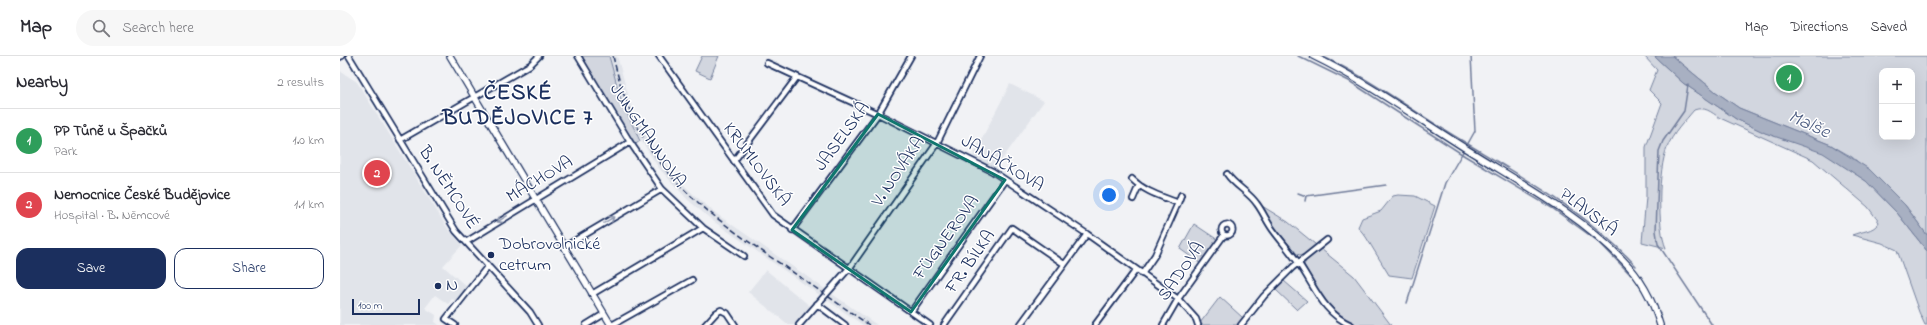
<!DOCTYPE html>
<html lang="en">
<head>
<meta charset="utf-8">
<style>
	body { margin:0; font-family:"Indie Flower",sans-serif; background:#f7f7f7; color:#2b2b33 }
	.controls { position:absolute; right:12px; top:12px; display:grid; overflow:hidden; border-radius:8px; box-shadow:0 4px 16px #0002 }
	.controls button { width:36px; height:36px; display:grid; place-items:center; padding:0; border:0; border-bottom:1px solid #e1e1e2; background:#fff; color:#2b2b33; font:20px sans-serif }
	.scale { position:absolute; left:12px; bottom:10px; width:68px; box-sizing:border-box; padding-left:4px; border:2px solid #1b2f5e; border-top:0; font-size:11px; line-height:14px; white-space:nowrap; color:#1b2f5e; -webkit-text-stroke:3px #fff; paint-order:stroke }
	.you { position:absolute; left:769px; top:139px; width:14px; height:14px; margin:-10px; border:3px solid #fff; border-radius:50%; background:#1a73e8; box-shadow:0 0 0 6px #1a73e833 }
	.badge { display:grid; place-items:center; width:26px; height:26px; border-radius:50%; background:#1b2f5e; color:#fff; font-size:13px; font-weight:700 }
	.pin { position:absolute; translate:-50% -50%; border:2px solid #fff; box-shadow:0 1px 4px #0006 }
	.list { margin:0; padding:0; list-style:none }
	h2 { display:flex; justify-content:space-between; align-items:center; height:52px; margin:0; padding:0 16px; font-size:17px }
	h2 small { font-size:13px; font-weight:400; color:#7c7c81 }
	.list li { display:grid; grid-template-columns:26px 1fr auto; gap:12px; align-items:center; box-sizing:border-box; height:64px; padding:0 16px; border-top:1px solid #e1e1e2 }
	.list b { display:block; font-size:15px; white-space:nowrap }
	.list p { margin:0; font-size:13px; white-space:nowrap; color:#7c7c81 }
	.list em { font-size:13px; font-style:normal; color:#7c7c81 }
	.actions { display:flex; gap:8px; padding:12px 16px }
	.actions a { flex:1; padding:9px 0; border:1px solid #1b2f5e; border-radius:12px; text-align:center; font-size:14px; color:#1b2f5e }
	.actions .main { background:#1b2f5e; color:#fff }
	.icon { flex:none; width:22px; height:22px; fill:none; stroke:currentColor; stroke-width:2; stroke-linecap:round; stroke-linejoin:round }
	.map { position:relative; flex:none; width:1587px; height:269px; overflow:hidden }
	header { display:flex; align-items:center; gap:24px; box-sizing:border-box; height:56px; padding:0 20px; background:#fff; border-bottom:1px solid #e1e1e2 }
	header strong { font-size:19px }
	nav { display:flex; gap:22px; margin-inline-start:auto; font-size:14px }
	.search { width:280px; height:36px; background:#f7f7f7; display:flex; align-items:center; gap:10px; box-sizing:border-box; padding:0 14px; border-radius:22px; color:#7c7c81; font-size:15px }
	main { display:flex }
	aside { flex:1; background:#fff }
	.map>svg:first-child { display:block }
	.built { fill:#e1e4ea }
	.green { fill:#d2d6df; stroke:#76829e; fill-rule:evenodd }
	.water { fill:#a8b0c2; stroke:#707c9a }
	.lines { fill:none; stroke-linecap:round; stroke-linejoin:round }
	.stream { stroke:#707c9a; stroke-width:1.5 }
	.minor-casing { stroke:#1b2f5e; stroke-width:8 }
	.tertiary-casing { stroke:#1b2f5e; stroke-width:8 }
	.minor { stroke:#fff; stroke-width:4.5 }
	.tertiary { stroke:#fff; stroke-width:5.5 }
	.rail { stroke:#1b2f5e; stroke-width:1.5; stroke-dasharray:6 3; stroke-linecap:butt }
	.oneway { stroke:#8d97ae }
	.marked { fill:#0f766e; fill-opacity:0.2; stroke:#0f766e; stroke-width:3; stroke-linejoin:round }
	.poi-dot { fill:#1b2f5e; stroke:#fff; stroke-width:1.5 }
	.labels { text-anchor:middle; dominant-baseline:central; stroke-width:3; stroke-linejoin:round; paint-order:stroke }
	.street-label { font-size:18px; fill:#1b2f5e; stroke:#fff }
	.poi-label { font-size:18px; fill:#1b2f5e; stroke:#fff; text-anchor:start }
	.water-label { font-size:19px; font-style:italic; fill:#4c5c81; stroke:#fff }
	.district-label { font-size:22px; font-weight:bold; letter-spacing:1px; fill:#1b2f5e; stroke:#fff }
</style>
</head>
<body>
<header>
<strong>Map</strong>
<div class="search"><svg class="icon" aria-label="search" viewBox="0 0 24 24"><circle cx="10" cy="10" r="6"/><path d="M15 15l6 6"/></svg>Search here</div>
<nav><a>Map</a><a>Directions</a><a>Saved</a></nav>
</header>
<main>
<aside>
<h2>Nearby<small>2 results</small></h2>
<ul class="list">
<li><span class="badge" style="background:#2e9e5b">1</span><div><b>PP Tůně u Špačků</b><p>Park</p></div><em>1.0 km</em></li>
<li><span class="badge" style="background:#e0444e">2</span><div><b>Nemocnice České Budějovice</b><p>Hospital · B. Němcové</p></div><em>1.1 km</em></li>
</ul>
<div class="actions"><a class="main">Save</a><a>Share</a></div>
</aside>
<div class="map">
<svg width="1587" height="269" viewBox="0 0 1587 269">
	<rect width="100%" height="100%" fill="#f1f2f5"/>
	<filter id="ink" filterUnits="userSpaceOnUse"><feTurbulence type="fractalNoise" baseFrequency=".025" numOctaves="2"/><feDisplacementMap in="SourceGraphic" scale="8" xChannelSelector="R" yChannelSelector="G"/><feConvolveMatrix kernelMatrix="1 2 1 2 8 2 1 2 1" color-interpolation-filters="sRGB"/></filter>
	<g filter="url(#ink)">
		<!-- built -->
		<path class="built" d="M269,0H277L291,49L310,86L334,119L353,138L378,159L537,269H523L373,165L348,144L318,111L296,76L279,38Z
			M0,15L17,26L108,173L122,189L103,210L127,231L116,245L112,243L108,248L95,239L85,252L96,259L95,266L99,269H0Z
			M670,28L704,45L655,113L633,100Z
			M426,214L470,250L455,269H449L408,236Z"/>
		<!-- green -->
		<path class="green" d="M242,0H269L281,44L300,85L293,90Z
			M362,0H379L370,22L355,15Z
			M1304,0H1314L1343,27L1396,63L1426,77L1483,96L1526,125L1558,158L1587,195V269H1585L1579,256L1557,194L1542,187L1512,179C1521,175 1534,176 1539,166L1528,151L1473,104L1380,62C1371,56 1365,50 1354,54C1345,65 1332,78 1327,92C1318,113 1317,172 1326,192L1302,186L1306,141V91L1322,47L1309,34L1317,14Z
			M1332,0H1587V179L1565,149L1544,128L1512,101L1491,89L1399,52L1376,36ZM1542,15H1572V81H1542Z
			M1058,139L1075,140L1095,150L1072,222L1049,219L1026,181L1018,171L1022,162L1041,155L1053,140Z
			M922,150L948,166L1014,220L1051,269C1041,269 1026,269 1017,269C989,260 977,231 964,209L967,203L963,198L960,199L957,198L935,172Z
			M854,168L878,184L861,208L840,193Z
			M944,225L967,245L957,254L935,233Z
			M880,241L903,262L897,269H861L860,267Z"/>
		<!-- water -->
		<path class="water" d="M1314,0H1332L1376,36L1399,52L1491,89L1529,113L1565,149L1587,179V195L1558,158L1526,125L1483,97L1425,77L1396,63L1343,27Z"/>
		<g class="lines">
			<!-- stream -->
			<path class="stream" d="M958,0L1009,25L1125,100L1212,152L1259,186L1289,217
				M981,0C1024,19 1063,48 1103,73C1169,114 1243,151 1296,210
				M1348,29L1344,55L1323,85L1319,95L1316,175L1318,188L1372,269
				M1126,91L1135,75L1131,0
				M958,137L966,140L1046,129
				M965,145L966,140
				M1067,247L1105,127L1124,94"/>
			<!-- minor casing -->
			<g class="minor-casing">
				<path id="minor" d="M9,0L116,175L190,256L198,269
					M238,0L290,86L322,133L363,172L404,200
					M319,0L433,159L590,269
					M0,1L2,0
					M427,7L538,58L652,115L747,178L838,243L856,263L858,269
					M60,84L190,9L199,0
					M394,105L457,21
					M887,118C895,130 909,136 917,148C923,156 927,166 933,174C941,185 951,196 959,208C975,231 983,257 1011,269
					M792,123C805,136 821,140 838,147L815,199L802,218
					M793,143L799,129
					M838,147L841,139
					M881.5 174a5.5 5.5 0 1 1 11 0a5.5 5.5 0 1 1-11 0Z
					M452,174L538,58L571,0
					M126,186L290,86
					M224,191L322,133
					M252,238L363,172
					M477,248L505,269
					M571,256L665,124
					M115,269L106,263L148,210
					M246,269L264,258
					M272,269L352,224
					M365,269L376,257L381,254L387,257L395,269
					M459,269L511,210L597,87L640,0
					M604,269L672,172L724,208
					M680,269L747,178
					M755,269L796,214
					M823,269L838,243L884,179
					M901,269L924,240L953,211L987,184"/>
			</g>
			<!-- tertiary casing -->
			<g class="tertiary-casing">
				<path id="tertiary" d="M110,0L271,269
					M973,0C1027,26 1077,62 1128,94C1182,128 1239,158 1283,204C1301,222 1313,245 1320,269"/>
			</g>
			<!-- minor -->
			<use href="#minor" class="minor"/>
			<!-- tertiary -->
			<use href="#tertiary" class="tertiary"/>
			<!-- rail -->
			<path class="rail" d="M273,0C296,103 347,143 429,200C463,223 496,246 529,269"/>
		</g>
		<!-- one-way arrows -->
		<defs><path id="oneway-shaft" d="M-6 0H5M1.5-3L5.5 0L1.5 3" fill="none" stroke-width="1.6" stroke-linecap="round" stroke-linejoin="round"/></defs>
		<g class="oneway">
			<use href="#oneway-shaft" transform="translate(162 163) rotate(149)"/>
			<use href="#oneway-shaft" transform="translate(269 164) rotate(-31)"/>
		</g>
	</g>
	<!-- marked area -->
	<path class="marked" d="M538,58L665,124L571,256L452,174Z"/>
	<!-- markers -->
	<g class="poi-dot">
		<circle cx="151" cy="199" r="4"/>
		<circle cx="98" cy="230" r="4"/>
	</g>
	<g class="labels">
		<!-- street labels -->
		<g class="street-label">
			<text transform="translate(307 80) rotate(56)">JUNGMANNOVA</text>
			<text transform="translate(503 81) rotate(-54)">JASELSKÁ</text>
			<text transform="translate(662 108) rotate(31)">JANÁČKOVA</text>
			<text transform="translate(416 109) rotate(53)">KRUMLOVSKÁ</text>
			<text transform="translate(559 116) rotate(-56)">V. NOVÁKA</text>
			<text transform="translate(200 124) rotate(-31)">MÁCHOVA</text>
			<text transform="translate(108 132) rotate(57)">B. NĚMCOVÉ</text>
			<text transform="translate(1248 157) rotate(37)">PLAVSKÁ</text>
			<text transform="translate(607 182) rotate(-54)">FÜGNEROVA</text>
			<text transform="translate(631 206) rotate(-55)">FR. BÍLKA</text>
			<text transform="translate(842 216) rotate(-55)">SADOVÁ</text>
		</g>
		<!-- poi labels -->
		<g class="poi-label">
			<text x="159" y="189">Dobrovolnické<tspan x="159" dy="21">cetrum</tspan></text>
			<text x="106" y="230">N</text>
		</g>
		<!-- water labels -->
		<g class="water-label">
			<text transform="translate(1469 69) rotate(24)">Malše</text>
		</g>
		<!-- district labels -->
		<g class="district-label">
			<text x="178" y="38">ČESKÉ<tspan x="178" dy="25">BUDĚJOVICE 7</tspan></text>
		</g>
	</g>
</svg>
<div class="controls">
<button>+</button>
<button>−</button>
</div>
<div class="scale">100 m</div>
<div class="you"></div>
<div class="pin badge" style="left:1449px;top:22px;background:#2e9e5b">1</div>
<div class="pin badge" style="left:37px;top:117px;background:#e0444e">2</div>
</div>
</main>
</body>
</html>
